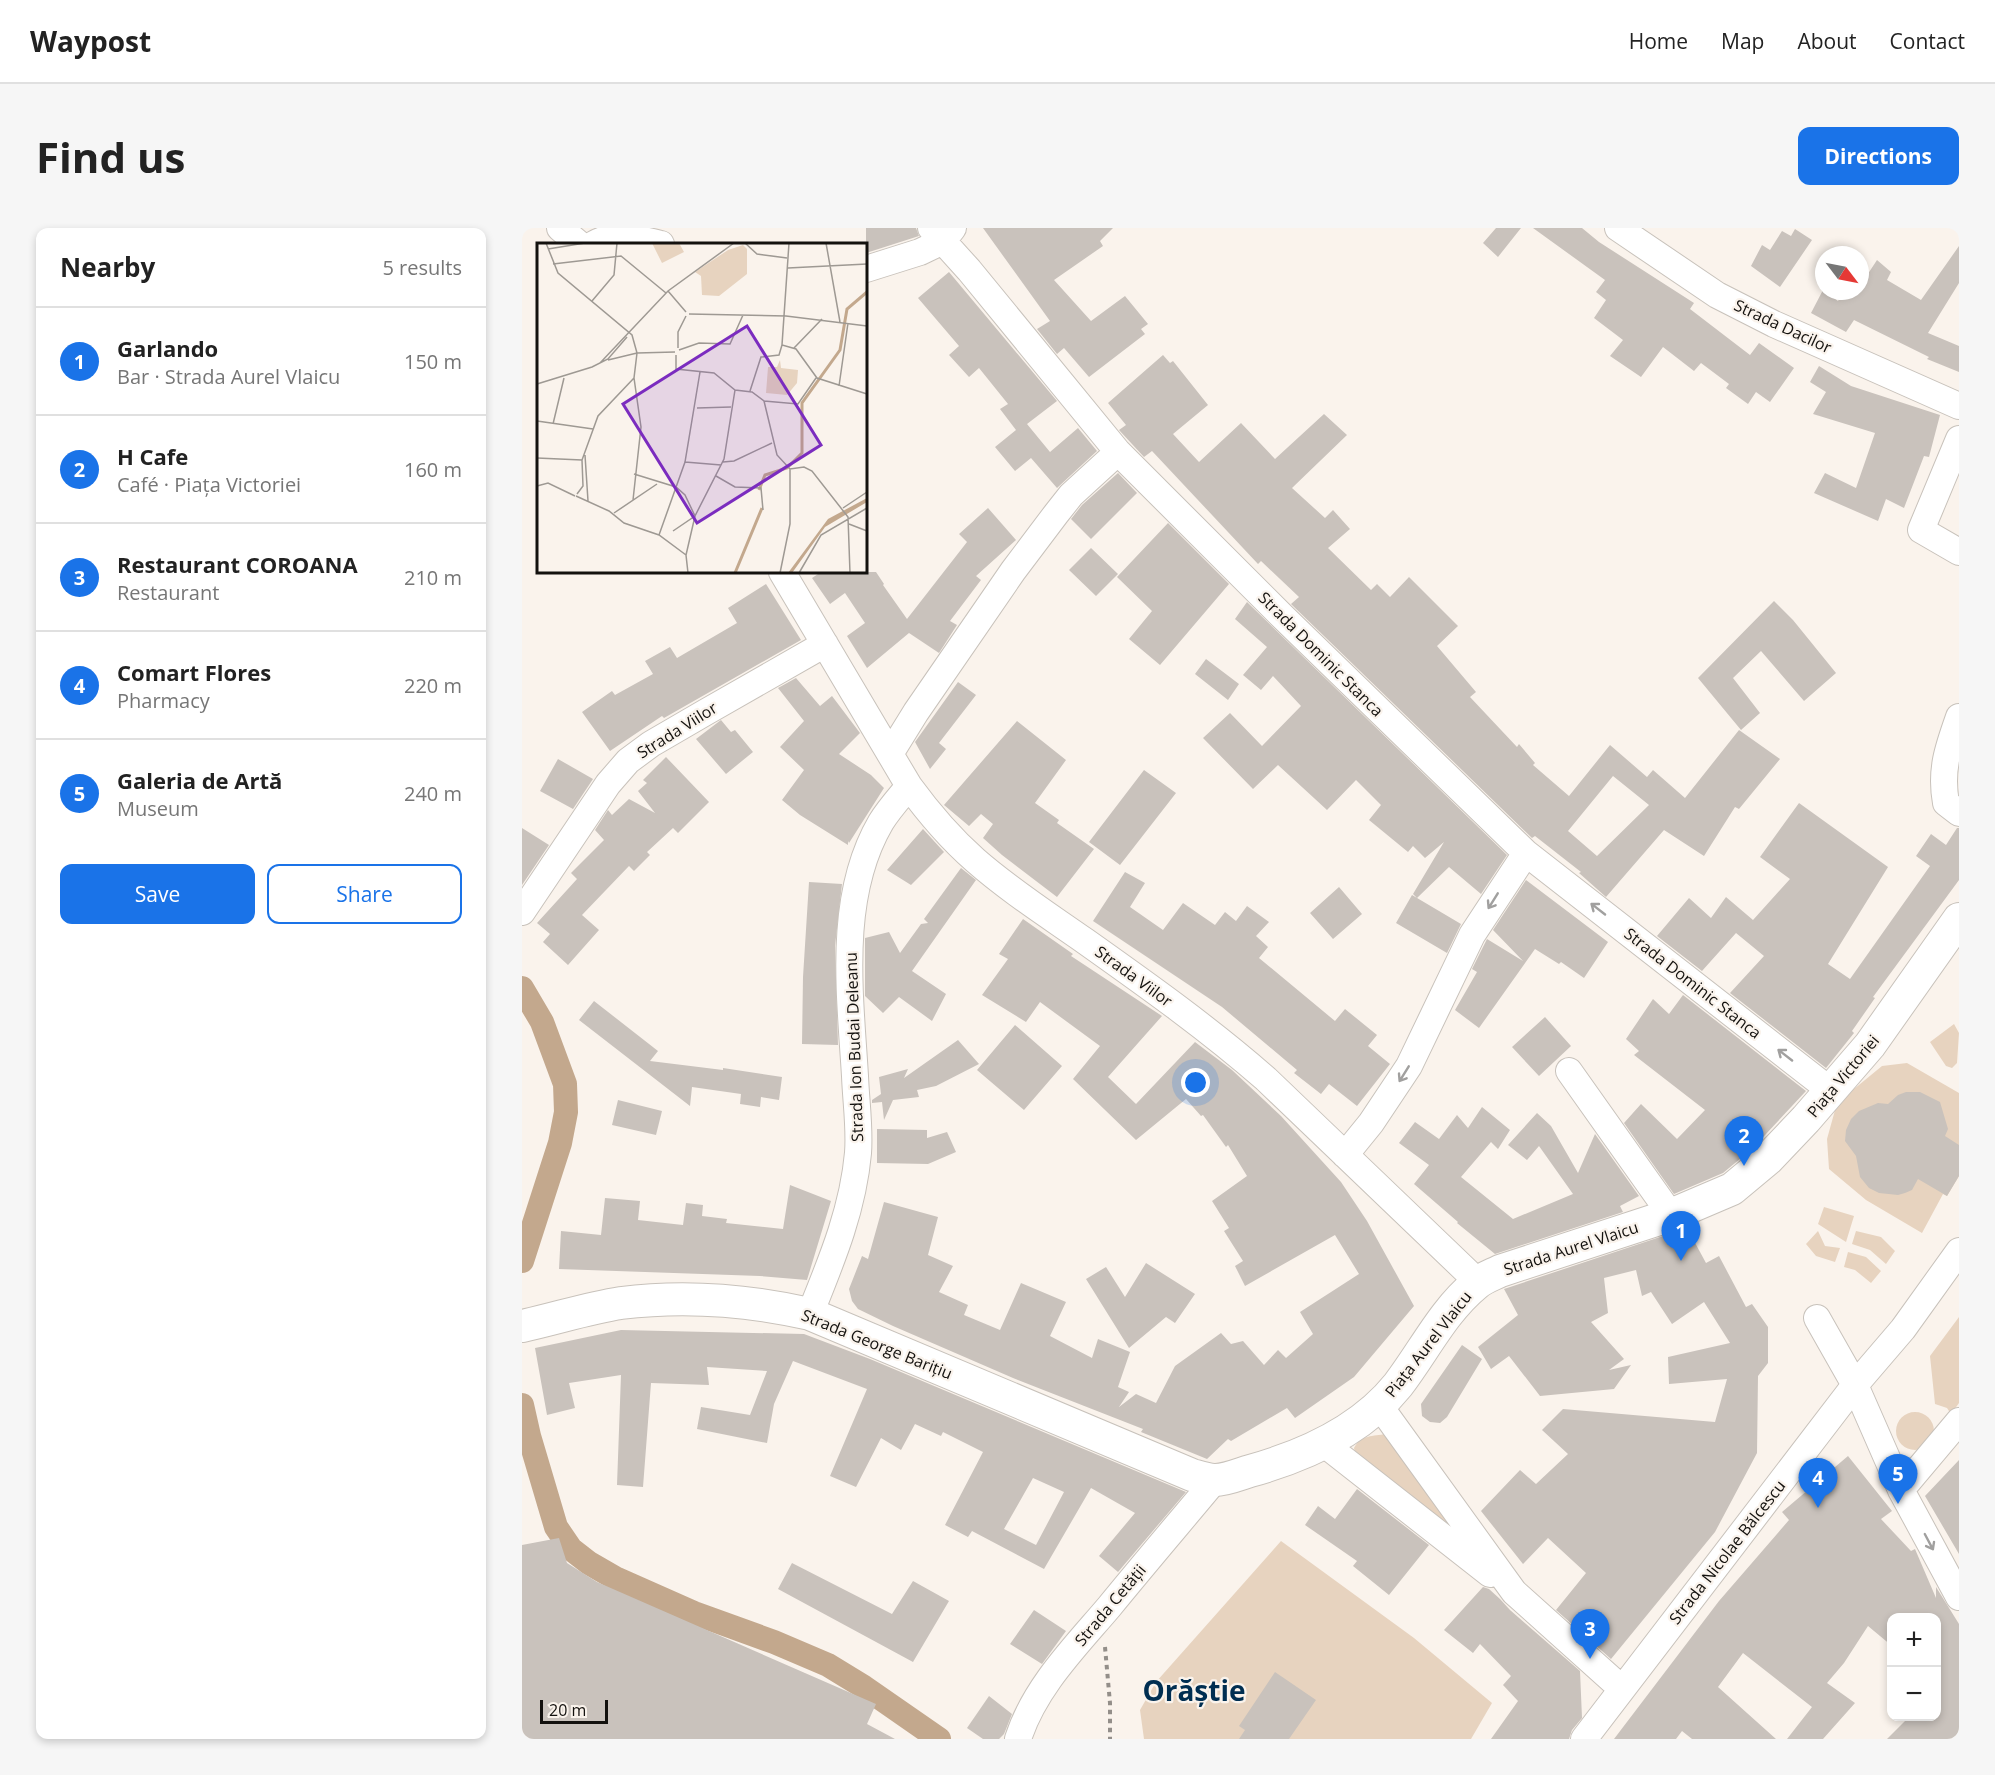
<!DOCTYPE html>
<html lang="en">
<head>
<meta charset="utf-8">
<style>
	body { margin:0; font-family:"Open Sans",sans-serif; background:#f6f6f6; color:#222 }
	.controls { position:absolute; right:18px; bottom:18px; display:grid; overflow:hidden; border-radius:12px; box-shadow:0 3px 9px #0003 }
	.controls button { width:54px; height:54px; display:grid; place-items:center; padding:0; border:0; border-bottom:2px solid #e0e0e0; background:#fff; color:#222; font:30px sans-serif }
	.compass { position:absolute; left:1293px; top:18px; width:54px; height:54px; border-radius:50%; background:#fff; box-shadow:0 3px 9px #0003; rotate:122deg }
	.scale { position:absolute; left:18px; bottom:15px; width:68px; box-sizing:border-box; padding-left:6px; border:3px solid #13110e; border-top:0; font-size:16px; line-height:21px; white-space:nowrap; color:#13110e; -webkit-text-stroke:4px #faf3ec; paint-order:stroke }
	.you { position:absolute; left:674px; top:855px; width:21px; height:21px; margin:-15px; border:4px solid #fff; border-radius:50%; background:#1a73e8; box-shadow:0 0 0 9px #1a73e833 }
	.badge { display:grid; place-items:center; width:39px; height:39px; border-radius:50%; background:#1a73e8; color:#fff; font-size:20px; font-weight:700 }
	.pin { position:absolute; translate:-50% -50px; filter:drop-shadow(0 2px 3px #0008) }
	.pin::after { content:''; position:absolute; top:32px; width:21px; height:18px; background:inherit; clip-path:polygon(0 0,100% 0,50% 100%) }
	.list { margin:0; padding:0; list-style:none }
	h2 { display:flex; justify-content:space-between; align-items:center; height:78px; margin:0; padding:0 24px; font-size:26px }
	h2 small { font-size:20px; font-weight:400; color:#767676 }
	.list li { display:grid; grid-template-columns:39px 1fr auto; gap:18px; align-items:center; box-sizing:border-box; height:108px; padding:0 24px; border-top:2px solid #e0e0e0 }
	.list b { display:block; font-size:22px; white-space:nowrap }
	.list p { margin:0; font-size:20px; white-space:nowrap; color:#767676 }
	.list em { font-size:20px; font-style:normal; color:#767676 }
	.actions { display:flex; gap:12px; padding:18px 24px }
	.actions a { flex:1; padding:14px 0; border:2px solid #1a73e8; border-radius:12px; text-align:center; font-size:21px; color:#1a73e8 }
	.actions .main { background:#1a73e8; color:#fff }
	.map { position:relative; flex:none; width:1437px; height:1511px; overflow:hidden; border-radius:12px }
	header { display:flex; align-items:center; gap:36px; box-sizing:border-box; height:84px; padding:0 30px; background:#fff; border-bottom:2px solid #e0e0e0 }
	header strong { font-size:28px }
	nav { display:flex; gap:33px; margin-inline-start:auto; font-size:21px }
	.intro { display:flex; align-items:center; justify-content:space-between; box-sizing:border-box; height:144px; padding:0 36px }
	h1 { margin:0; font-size:42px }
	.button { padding:15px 27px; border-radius:12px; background:#1a73e8; color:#fff; font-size:21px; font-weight:700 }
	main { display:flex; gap:36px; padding:0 36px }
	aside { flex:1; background:#fff; border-radius:12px; box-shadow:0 3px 9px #0003 }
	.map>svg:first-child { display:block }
	.green { fill:#e7d3bf }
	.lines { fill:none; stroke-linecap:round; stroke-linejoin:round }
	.canal { stroke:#c3a88d; stroke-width:24 }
	.building { fill:#c9c2bc; fill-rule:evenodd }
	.minor-casing { stroke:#c8c2bb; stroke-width:28 }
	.major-casing { stroke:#c8c2bb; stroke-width:34 }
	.path { stroke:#938e89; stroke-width:4; stroke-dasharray:4.5 4.5; stroke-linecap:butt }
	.minor { stroke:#fff; stroke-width:26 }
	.major { stroke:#fff; stroke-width:32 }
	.oneway { stroke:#a1a09f }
	.labels { text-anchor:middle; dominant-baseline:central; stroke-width:4.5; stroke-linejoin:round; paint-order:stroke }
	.street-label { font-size:16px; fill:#13110e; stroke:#faf3ec }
	.town-label { font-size:28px; font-weight:bold; fill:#002e51; stroke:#faf3ec }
	.inset-river { fill:none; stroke:#c3a88d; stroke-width:3 }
	.inset-road { fill:none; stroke:#9e9993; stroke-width:1.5 }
	.view { fill:#7b2cbf; fill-opacity:0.15; stroke:#7b2cbf; stroke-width:3 }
	.inset-edge { fill:none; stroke:#13110e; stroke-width:3 }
</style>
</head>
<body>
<header>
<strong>Waypost</strong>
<nav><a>Home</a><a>Map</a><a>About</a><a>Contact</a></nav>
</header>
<div class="intro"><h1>Find us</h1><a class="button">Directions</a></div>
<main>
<aside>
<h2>Nearby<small>5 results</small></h2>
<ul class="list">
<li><span class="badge">1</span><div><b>Garlando</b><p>Bar · Strada Aurel Vlaicu</p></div><em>150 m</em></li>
<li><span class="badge">2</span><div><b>H Cafe</b><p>Café · Piața Victoriei</p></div><em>160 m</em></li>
<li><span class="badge">3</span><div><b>Restaurant COROANA</b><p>Restaurant</p></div><em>210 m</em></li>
<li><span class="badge">4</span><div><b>Comart Flores</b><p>Pharmacy</p></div><em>220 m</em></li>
<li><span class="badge">5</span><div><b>Galeria de Artă</b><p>Museum</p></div><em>240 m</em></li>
</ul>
<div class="actions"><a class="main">Save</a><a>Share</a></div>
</aside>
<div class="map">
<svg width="1437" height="1511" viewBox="0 0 1437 1511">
	<rect width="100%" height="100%" fill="#faf3ec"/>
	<!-- green -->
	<path class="green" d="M1432,796L1437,805L1435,835L1430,840L1424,838L1408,814Z
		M1385,835L1437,865V948L1425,968L1421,966L1400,1005L1344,972L1307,941L1305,911L1315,875L1360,838Z
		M1302,979L1332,988L1324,1014L1296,996Z
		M1296,1003L1303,1018L1318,1020L1313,1034L1294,1028L1284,1016Z
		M1334,1003L1359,1009L1373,1023L1364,1036L1348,1022L1330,1016Z
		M1326,1024L1344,1029L1359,1043L1349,1055L1333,1042L1322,1039Z
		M1437,1089V1175L1429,1186L1425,1180L1413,1176L1408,1128Z
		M1374 1203a19 19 0 1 1 38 0a19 19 0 1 1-38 0Z
		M864,1206L934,1300L927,1304L833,1225L832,1220C839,1207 851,1208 864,1206Z
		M759,1313L892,1410L970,1475L949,1511H622L618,1482L634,1454Z"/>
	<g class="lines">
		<!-- canal -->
		<path class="canal" d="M0,760L20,794L43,856L44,884L38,915L0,1033
			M0,1177L7,1208L34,1299L49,1321L67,1335L93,1350L172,1385L252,1414L306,1437L342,1459L417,1511"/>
	</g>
	<!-- building -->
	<path class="building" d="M344,0H394L397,8L344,25Z
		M461,0H591L578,13L581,18L532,52L569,93L603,68L626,96L619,101L623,106L567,149L542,120L535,126L515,101L528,93Z
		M974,0H999L976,29L961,15Z
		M1011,0H1060L1077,14L1172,75L1168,81L1228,127L1237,115L1272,140L1248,174L1234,164L1226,176L1204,160L1207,156L1179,135L1172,143L1141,119L1119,149L1088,128L1101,112L1072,90L1084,72L1074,64L1083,52Z
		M1273,1L1290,12L1258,59L1229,38L1240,17L1248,22L1260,3L1269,8Z
		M1437,18V55L1406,105L1437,118V144L1405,131L1407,129L1332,92L1324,104L1289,85L1301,62L1316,73L1322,63H1338V58L1355,32L1369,44L1365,52L1399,72Z
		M427,44L535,173L505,196L528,224L556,200L575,223L535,260L509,230L493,243L473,219L494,202L478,181L486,176L457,140L447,149L427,127L437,118L396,70Z
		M641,127L648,135L651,133L686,177L651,206L677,234L719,195L753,231L802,186L825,207L770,260L803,290L811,282L828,301L806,320L849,362L855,356L868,369L887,349L936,398L915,418L954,464L948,469L995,519L997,516L1013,535L1011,537L1047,568L1088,517L1125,549L1131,542L1163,570L1217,502L1258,531L1217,581L1213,579L1182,628L1142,602L1084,669L1057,645L1059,644L1013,608L1010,610L769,376L777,369L739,333L736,336L630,223L622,229L597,202L604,197L586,175ZM1091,548L1127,577L1075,628L1046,603Z
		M1297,138L1329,158L1418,187L1407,229L1402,228L1382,280L1364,271L1356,293L1292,265L1303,245L1334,260L1353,205L1291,186L1304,164L1288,154Z
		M596,245L615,265L569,311L549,291L560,277Z
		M466,280L494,312L454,348L459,352L428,393L435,397L417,425L387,405L345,440L325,408L343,395L323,365L308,376L290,350L299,344H354L362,356L361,357L385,391L445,314L437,306Z
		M646,295L707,356L638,437L607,411L630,383L595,349Z
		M569,320L596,346L574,368L547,342Z
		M244,356L279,412L142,490L140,488L88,523L60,484L90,463L93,467L131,446L123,433L148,419L155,430L215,395L206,380Z
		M1252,373L1271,392L1314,445L1282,473L1239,423L1211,450L1238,485L1219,502L1176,450Z
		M725,374L985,627L959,666L927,639L895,670L891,666L922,614L903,630L891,618L886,624L847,592L859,577L834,552L805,582L756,537L731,561L681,510L708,485L740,518L779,478L751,448L739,462L721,447L745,419L713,391Z
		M684,431L717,456L706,472L673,446Z
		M274,450L298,478L310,468L338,505L317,526L349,547L362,560L327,615L326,613V617L278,587L260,572L282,542L258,519L282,493L256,460Z
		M436,454L454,467L417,515L424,521L408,541L393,514Z
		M199,492L209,504L213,502L231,524L204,546L174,511Z
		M495,493L544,532L513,575L537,592L535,595L572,621L535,669L480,627L461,610L471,596L459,586L447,598L422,577Z
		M144,529L187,574L156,605L151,600L125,624L128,627L112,643L107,638L60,687L77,702L46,737L21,714L28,706L15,695L55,651L49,645L82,612L73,602L86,582L90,587L107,571L133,585L116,563L125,555L121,552Z
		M36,531L71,551L51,581L18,563Z
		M622,542L654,565L598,637L567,614Z
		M1277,575L1366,639L1306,736L1328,751L1408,638L1394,628L1409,606L1424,617L1435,600H1437V652L1351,769L1353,770L1330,803L1332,805L1304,840L1208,765L1242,728L1214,705L1180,743L1135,708L1167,670L1189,690L1204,669L1231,692L1268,651L1238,629Z
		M0,600L27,617L0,657Z
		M401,601L422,624L389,657L365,642Z
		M439,640L454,652L390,743L424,766L410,793L377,769L361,785L343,768V710L367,704L378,725L399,696L406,695L402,691Z
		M603,644L623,655L608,679L641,702L661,675L693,697L703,684L714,693L725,678L747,694L734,708L746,719L737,730L813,793L823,781L855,807L846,818L868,836L835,878L807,856L799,866L772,845L775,842L700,779L571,693Z
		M1004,652L1086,714L1062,750L1039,734L1037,736L1013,721L957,800L933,782L955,744L950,741L965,711L1001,733L971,702Z
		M287,654L320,656L313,718L316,817L280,816L281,749Z
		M817,659L840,686L811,711L788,685Z
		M890,667L939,696L925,725L874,695Z
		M501,691L551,726L549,728L640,788L586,849L614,876L673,814L710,842L759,888L819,954L845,993L892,1078L832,1149L773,1190L765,1180L709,1213L706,1211L685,1231L619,1204L621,1201L491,1150L371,1098L336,1081L330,1073L327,1061L340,1028L346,1031L362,974L416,989L406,1027L431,1038L417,1064L446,1077L442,1087L478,1102L499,1055L544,1074L528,1108L570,1130L576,1111L608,1124L596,1159L607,1164L597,1179L614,1166L634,1175L653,1138L699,1105L709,1116L721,1113L742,1137L756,1122L764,1130L791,1106L778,1084L837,1046L813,1007L723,1058L713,1038L721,1033L702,1003L707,1000L690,973L725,948L706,917L704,919L681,887L679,888L664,871L614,912L551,851L578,818L518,774L504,794L460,767L486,731L477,726Z
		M1161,767L1284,863L1230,921L1201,945L1152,966L1102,895L1119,876L1155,911L1183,882L1112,827L1117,823L1104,811L1131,771L1147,786Z
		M72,773L136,823L128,833L201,842V840L260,849L257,872L239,869L238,879L218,876L219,866L170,859L168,878L57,792Z
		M1023,789L1049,818L1017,848L990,819Z
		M493,797L540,838L502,882L455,842Z
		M436,812L457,836L414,858L395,862L397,869L371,872L362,892L360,874L350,875V872L359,866L357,849L386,841L382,850Z
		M1384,864H1398L1418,874L1426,901L1423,908L1437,917V948L1425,968L1396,951L1390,962L1383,965L1376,967L1357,965L1347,960L1338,949L1334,928L1323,913L1324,902L1329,891L1337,883L1356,875L1366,876L1376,867Z
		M96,872L140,883L134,907L90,897Z
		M960,879L988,902L976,921L969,914L939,949L991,991L1051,966L1017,918L1005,932L986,917L1015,885L1029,898L1056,945L1073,906L1117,968L1098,978L1101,984L973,1026L935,995L936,994L892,956L907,937L877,915L893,894L917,911L935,887L946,900Z
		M355,901L405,902V910L425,904L434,924L406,936L355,935Z
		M268,957L309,973L285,1052L238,1048L37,1041L39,1003L79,1007L83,970L118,973L116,992L161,997L164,975L181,977L180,988L205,991L204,995L261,1001Z
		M1165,1000L1184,1035L1197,1028L1224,1079L1230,1076L1246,1099V1135L1236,1148L1235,1225L1193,1304L1089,1431L1034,1382L1064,1345L1026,1310L1001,1336L959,1283L998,1242L1014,1256L1046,1226L1020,1202L1041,1181L1193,1194L1205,1151L1147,1156L1146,1129L1208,1115L1182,1074L1150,1096L1129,1064L1120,1068L1114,1042L1082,1050L1086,1085L1069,1094L1102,1131L1087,1142L1109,1137L1092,1161L1018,1168L987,1128L969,1141L956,1119L996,1087L982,1061Z
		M624,1035L673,1066L653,1095L644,1089L607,1120L564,1051L584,1039L603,1069Z
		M99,1102L282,1106L348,1131L664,1264L596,1344L577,1328L613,1285L569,1260L522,1341L450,1303L446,1309L423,1297L461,1224L421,1204L419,1208L393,1196L379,1222L359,1210L334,1259L308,1248L345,1161L271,1133L252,1176L245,1215L175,1201L179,1179L228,1187L245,1143L185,1139L187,1157L129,1155L121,1259L95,1257L99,1147L47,1155L53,1180L25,1187L13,1120ZM511,1250L542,1264L514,1317L482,1301Z
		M940,1117L960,1131L925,1189L918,1195L908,1194L900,1188L899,1176Z
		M1326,1228L1370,1283L1359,1291L1389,1323L1393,1321L1414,1370V1359L1437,1396V1511H1365L1388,1488H1414V1389H1370V1418L1346,1398L1322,1435L1305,1455L1333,1475L1301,1511H1265L1290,1479L1221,1425L1196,1459L1254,1511H1170L1160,1503L1154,1511H1092L1197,1373L1267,1292L1260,1284Z
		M1437,1232V1326L1403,1268Z
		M835,1261L907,1317L867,1367L831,1338L835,1333L783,1297L796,1278L813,1291Z
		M37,1310L45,1335L75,1354L354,1476L345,1496L373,1511H0V1317Z
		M270,1335L370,1386L391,1353L427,1373L391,1434L256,1361Z
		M961,1359L967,1361L978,1371L988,1382L1058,1443L1060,1490L1050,1502L1047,1511H969L996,1473L981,1457L989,1448L958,1416L951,1425L922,1402Z
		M512,1382L544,1403L520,1436L488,1416Z
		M753,1444L794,1472L767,1511H717L723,1502L717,1498Z
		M467,1468L490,1486L482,1506L477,1511H461L445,1500Z"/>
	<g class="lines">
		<!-- minor casing -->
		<g class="minor-casing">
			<path id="minor" d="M38,0L57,16
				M409,0L447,42L596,224L760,388L1004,625L1309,863
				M1096,0L1195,67L1252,96L1437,178
				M72,16C92,4 118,11 139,16
				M344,41L398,24L421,13L431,0
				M1437,211L1399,302L1437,324
				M260,344L387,558C406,584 428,610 453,632C487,662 526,687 563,713C625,757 687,801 744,851L956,1054
				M1437,489C1426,520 1418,542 1424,575L1437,585
				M368,526L394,484L491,343L534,286L549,267L596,224
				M0,684L86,556L106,533L129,516L184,484L303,416
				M1047,843L1149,987
				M823,927L849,895L887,838L950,707L1004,625
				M288,1086C309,1034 331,982 336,925C338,900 334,874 333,848C328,765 315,669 359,594C367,581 378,569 387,558
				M1295,1090L1333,1157L1379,1262L1437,1369
				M857,1177L992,1364L1099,1460
				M801,1215L968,1346
				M1379,1262L1437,1193
				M496,1511C512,1460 553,1419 587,1379C622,1336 658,1294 693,1252
				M1062,1511L1333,1157L1381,1101L1437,1023"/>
		</g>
		<!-- major casing -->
		<g class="major-casing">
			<path id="major" d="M0,1098C33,1091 66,1080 99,1075C162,1067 226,1072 288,1086L670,1247C677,1249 686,1252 693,1252C704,1252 718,1246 728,1243C782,1228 840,1202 876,1157C902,1123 921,1083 954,1056C961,1050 970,1047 978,1043L1149,987L1210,961L1246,931L1284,891L1348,817L1437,691"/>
		</g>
		<!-- path -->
		<path class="path" d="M583,1419L588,1475V1511"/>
		<!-- minor -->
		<use href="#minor" class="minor"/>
		<!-- major -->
		<use href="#major" class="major"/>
	</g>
	<!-- one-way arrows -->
	<defs><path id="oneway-shaft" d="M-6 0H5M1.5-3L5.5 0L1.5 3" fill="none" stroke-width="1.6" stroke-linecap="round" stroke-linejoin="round" transform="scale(1.5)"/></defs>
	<g class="oneway">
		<use href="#oneway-shaft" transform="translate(971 673) rotate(122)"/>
		<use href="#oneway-shaft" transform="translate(1076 681) rotate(-142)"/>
		<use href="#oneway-shaft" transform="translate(1263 827) rotate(-142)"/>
		<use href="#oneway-shaft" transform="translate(882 846) rotate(122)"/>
		<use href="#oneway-shaft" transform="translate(1407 1314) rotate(62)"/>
	</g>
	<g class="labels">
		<!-- street labels -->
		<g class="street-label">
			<text transform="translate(1261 98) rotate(25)">Strada Dacilor</text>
			<text transform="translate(799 426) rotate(45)">Strada Dominic Stanca</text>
			<text transform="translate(155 502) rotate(-32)">Strada Viilor</text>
			<text transform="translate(612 748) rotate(36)">Strada Viilor</text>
			<text transform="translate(1171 755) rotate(38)">Strada Dominic Stanca</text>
			<text transform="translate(332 819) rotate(-92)">Strada Ion Budai Deleanu</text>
			<text transform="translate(1321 848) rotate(-50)">Piața Victoriei</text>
			<text transform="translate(1049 1020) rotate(-18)">Strada Aurel Vlaicu</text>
			<text transform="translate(355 1116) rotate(22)">Strada George Barițiu</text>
			<text transform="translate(906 1116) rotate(-52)">Piața Aurel Vlaicu</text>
			<text transform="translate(1205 1324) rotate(-52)">Strada Nicolae Bălcescu</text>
			<text transform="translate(588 1377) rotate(-50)">Strada Cetății</text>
		</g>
		<!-- town labels -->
		<g class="town-label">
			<text x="672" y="1462">Orăștie</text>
		</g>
	</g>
	<!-- overview -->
	<g transform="translate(15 15)">
		<rect width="330" height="330" fill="#faf3ec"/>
		<path d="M115,0H142L147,9L125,20ZM206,2L210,6V31L182,53L165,52L164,33L158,29L191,7ZM243,117L244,125L261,127L260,140L250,152L229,150L231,124H240Z" fill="#e7d3bf"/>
		<path d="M330,255V259L288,284L255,330H251L291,276Z" fill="#c3a88d"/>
		<path class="inset-river" d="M222,247L228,232L250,225L265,210V160L303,107L310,66L330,49M198,330L225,265"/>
		<path class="inset-road" d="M9,0L21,30L95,92L100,110M208,0L220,11L250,15M252,0L245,102L259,106L280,135L330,151M289,0L303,79M11,6L48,0M16,21L84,13L129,50M251,25L330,21M131,48L149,69M55,58L77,32L80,0M152,71L249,73L330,83M141,105V89L149,73M257,105L285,76M142,107L162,100L193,101L206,72M139,112V126L177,130L198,147L215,149L227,158L240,212L253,226L267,224L275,228L311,274L313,330M71,117L100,110L138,109M63,120L131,48L197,0M0,141L55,124L71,116L90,94M302,143L311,80M213,148L224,114L242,112L245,102M227,158L261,161L279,135M160,165L194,164M0,178L56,186M16,181L27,135M48,212L51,258M0,215L45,217M148,219L184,222M186,219L197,218L235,200M97,231L139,244L148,252L158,273L136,288M179,233L198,244L224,245L226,267M0,243L11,240L38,253M40,251L46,243L45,217L61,173L97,135M39,253L72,268L87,280L122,292L149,312M96,257L104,184L97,135L100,110M306,265L330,249M77,270L120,241M312,281L330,288M122,292L148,219L163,129M151,330L149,312L158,273L187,216L198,147M243,330L253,281V226M262,330L284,292L330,265"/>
		<path class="view" d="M210,83L284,202L160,280L86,161Z"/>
		<rect width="330" height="330" class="inset-edge"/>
	</g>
</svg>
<div class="controls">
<button>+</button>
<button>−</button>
</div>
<svg class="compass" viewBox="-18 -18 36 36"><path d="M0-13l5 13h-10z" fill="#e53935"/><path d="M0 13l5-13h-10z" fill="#767676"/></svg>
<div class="scale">20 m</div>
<div class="you"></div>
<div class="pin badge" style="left:1159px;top:1033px">1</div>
<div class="pin badge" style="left:1222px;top:938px">2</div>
<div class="pin badge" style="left:1068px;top:1431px">3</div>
<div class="pin badge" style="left:1296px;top:1280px">4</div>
<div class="pin badge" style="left:1376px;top:1276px">5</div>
</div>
</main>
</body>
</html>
